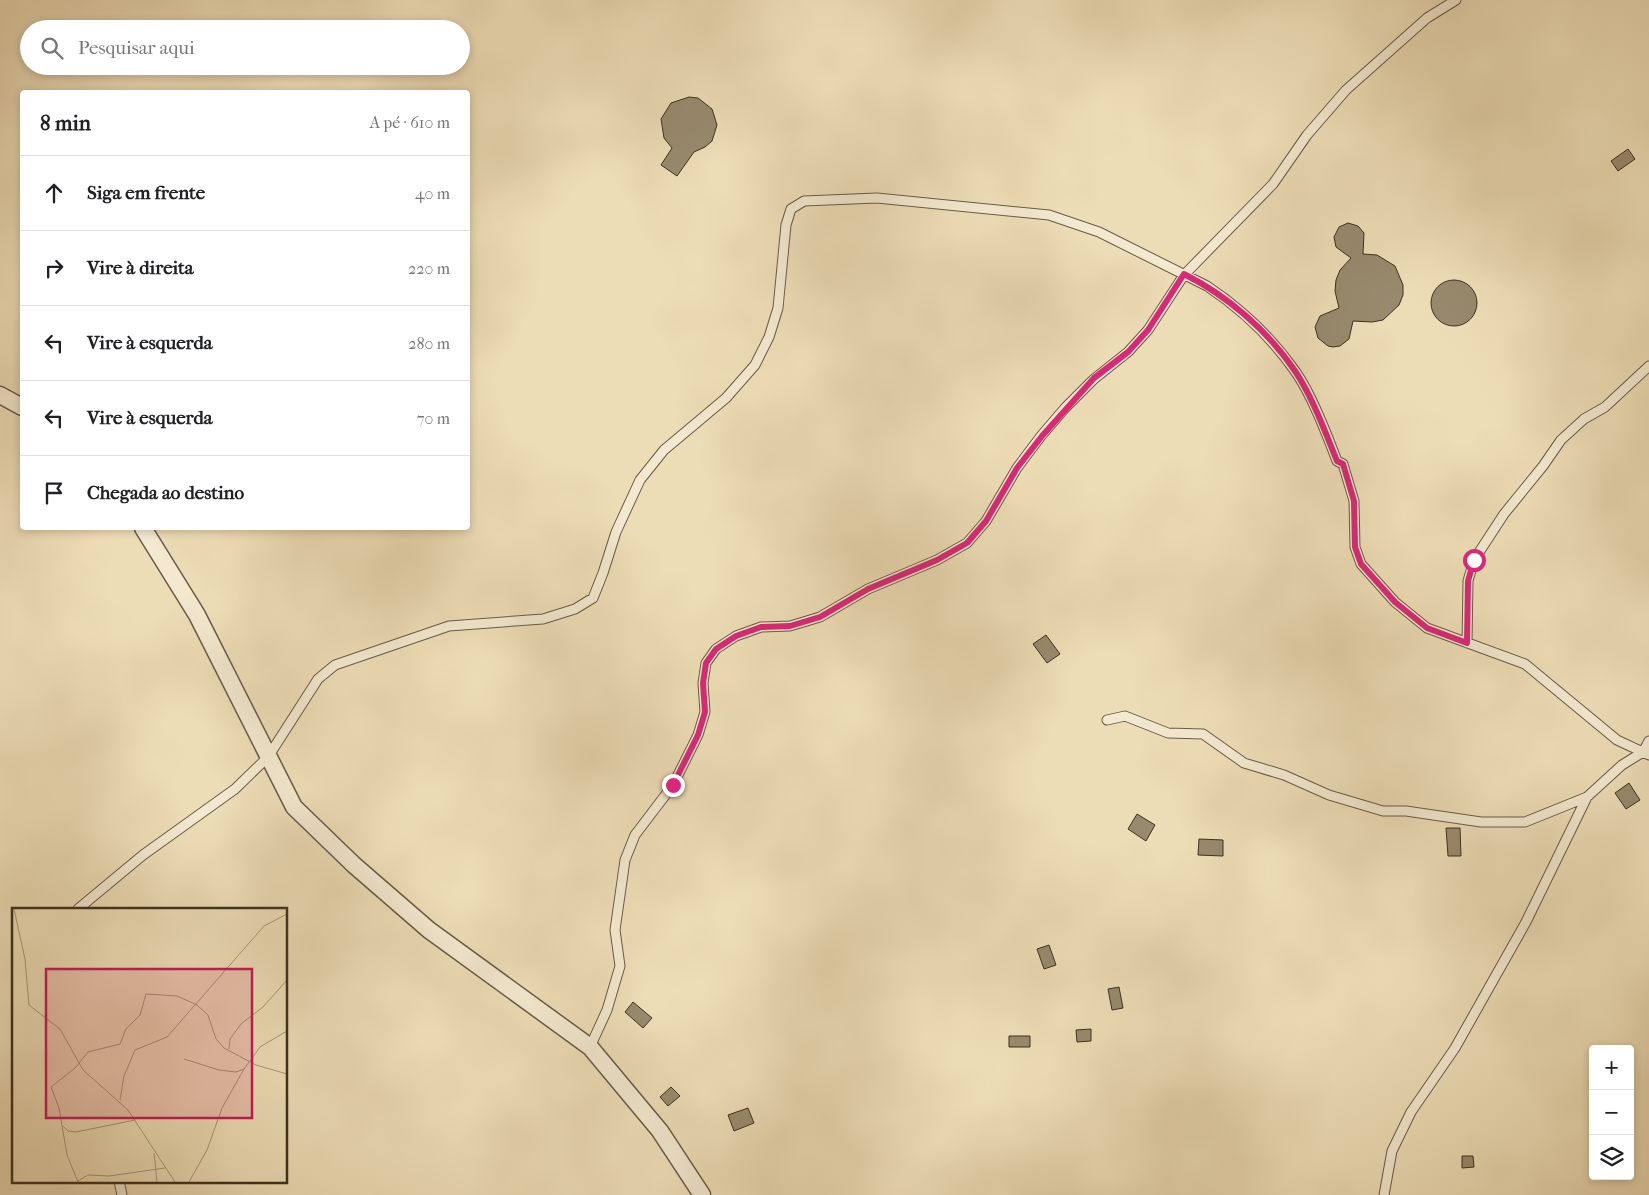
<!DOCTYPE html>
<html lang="pt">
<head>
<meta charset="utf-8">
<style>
	body { margin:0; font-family:"IM FELL French Canon",serif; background:#f2f2f2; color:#202124 }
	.controls { position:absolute; right:15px; bottom:15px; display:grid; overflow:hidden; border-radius:5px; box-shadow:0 2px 8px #0003 }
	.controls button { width:45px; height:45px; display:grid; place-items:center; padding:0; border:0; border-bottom:1px solid #e0e0e0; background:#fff; color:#202124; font:25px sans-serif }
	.stop { position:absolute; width:15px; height:15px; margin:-11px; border:4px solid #db2777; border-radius:50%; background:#fff }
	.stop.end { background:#db2777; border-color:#fff; box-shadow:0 1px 5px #0008 }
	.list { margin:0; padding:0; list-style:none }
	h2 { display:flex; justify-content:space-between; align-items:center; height:65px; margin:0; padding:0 20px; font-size:21px }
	h2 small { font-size:16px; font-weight:400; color:#757577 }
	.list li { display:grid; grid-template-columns:32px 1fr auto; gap:15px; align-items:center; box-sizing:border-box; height:75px; padding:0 20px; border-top:1px solid #e0e0e0 }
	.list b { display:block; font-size:19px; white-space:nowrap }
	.list em { font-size:16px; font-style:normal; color:#757577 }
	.icon { flex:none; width:28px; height:28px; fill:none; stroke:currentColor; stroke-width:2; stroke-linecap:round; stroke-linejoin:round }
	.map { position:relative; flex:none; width:1649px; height:1195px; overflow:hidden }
	.search { position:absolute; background:#fff; box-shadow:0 2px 8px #0003; left:20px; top:20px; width:450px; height:55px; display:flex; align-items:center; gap:12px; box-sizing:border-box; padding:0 18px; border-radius:28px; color:#757577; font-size:19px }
	.panel { position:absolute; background:#fff; box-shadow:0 2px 8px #0003; left:20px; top:90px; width:450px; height:440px; border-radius:5px }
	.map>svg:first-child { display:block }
	.building { fill:#988a6e; stroke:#3c3021 }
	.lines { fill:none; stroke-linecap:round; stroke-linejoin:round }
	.lane-casing { stroke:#685b46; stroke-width:11 }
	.street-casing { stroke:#685b46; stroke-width:19 }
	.lane { stroke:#f3e9d0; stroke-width:9 }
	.street { stroke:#f3e9d0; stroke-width:16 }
	.route { stroke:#db2777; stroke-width:6 }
	.inset-road { fill:none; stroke:#a6987a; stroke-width:1 }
	.view { fill:#c2185b; fill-opacity:0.15; stroke:#c2185b; stroke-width:2.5 }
	.inset-edge { fill:none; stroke:#3c3021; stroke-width:2.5 }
</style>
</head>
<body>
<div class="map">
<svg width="1649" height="1195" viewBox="0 0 1649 1195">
	<rect width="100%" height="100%" fill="#edddb6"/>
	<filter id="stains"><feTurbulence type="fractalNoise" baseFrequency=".004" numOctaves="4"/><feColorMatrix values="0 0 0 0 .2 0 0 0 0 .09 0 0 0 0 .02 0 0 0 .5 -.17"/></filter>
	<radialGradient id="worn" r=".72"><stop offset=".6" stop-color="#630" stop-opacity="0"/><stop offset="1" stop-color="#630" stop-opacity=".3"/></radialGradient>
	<!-- building -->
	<path class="building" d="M689,97L698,98L712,109L717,125L712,141L705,147L694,152L677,176L661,165L672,148L664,138L661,119L671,103Z
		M1628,149L1635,159L1618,171L1611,161Z
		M1348,223L1358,226L1364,233L1363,254L1377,255L1395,266L1403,285V295L1399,305L1383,320L1372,322L1353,321L1349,339L1340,346L1333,347L1328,346L1318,338L1315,327L1320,316L1339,308L1335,291L1336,280L1340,270L1351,258L1336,247L1334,237L1339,227Z
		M1431 303a23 23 0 1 1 46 0a23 23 0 1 1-46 0Z
		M1046,635L1060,654L1047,663L1033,644Z
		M1629,783L1640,800L1626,809L1615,793Z
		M1137,814L1155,825L1146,841L1128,829Z
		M1446,828H1460L1461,856H1448Z
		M1199,839L1223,840V856L1198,855Z
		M1049,945L1056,965L1044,969L1037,949Z
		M1119,987L1123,1008L1112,1010L1108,989Z
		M633,1002L652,1018L643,1028L625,1012Z
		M1091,1029V1041L1077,1042L1076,1030Z
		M1009,1036H1030V1047H1009Z
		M671,1087L680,1096L668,1106L660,1097Z
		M748,1108L754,1123L734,1131L728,1115Z
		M1462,1156H1473L1474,1167L1462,1168Z"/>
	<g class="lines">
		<!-- lane casing -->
		<g class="lane-casing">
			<path id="lane" d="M1467,643L1468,581L1474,560L1504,514L1543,466L1561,440L1584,419L1605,407L1649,366
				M1107,720L1125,716L1168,733L1203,734L1244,763L1284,775L1329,795L1383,811H1406L1481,822H1525L1587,797
				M78,909L143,855L235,789L268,757L318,679L335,665L449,626L543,619L575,609L593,598L603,573L616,532L640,480L664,450L726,398L755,365L769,337L778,308L786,225L791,209L804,201L877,198L1049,215L1099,232L1207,286C1240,308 1272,338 1295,371C1311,393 1327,435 1337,461L1343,464L1354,501L1355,547L1361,564L1395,602L1427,628L1525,664L1617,740L1649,755
				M590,1047L607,1010L620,966L615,930L625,860L635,835L673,785L698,735L705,712L703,683L706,663L716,649L736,636L761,627L790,626L820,617L868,589L937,560L967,543L986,521L1017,468L1041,436L1065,408L1094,379L1128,352L1148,330L1184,275L1273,184L1307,135L1346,90L1427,18L1456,0
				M119,1181L122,1195
				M1384,1195L1392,1151L1411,1112L1455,1048L1526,922L1587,797L1622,765L1643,752L1649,741"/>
		</g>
		<!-- street casing -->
		<g class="street-casing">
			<path id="street" d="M0,395L22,407
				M143,528L197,615L294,807L354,865L429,930L590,1047L660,1131L702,1195"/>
		</g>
		<!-- lane -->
		<use href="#lane" class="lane"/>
		<!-- street -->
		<use href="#street" class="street"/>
	</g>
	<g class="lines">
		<!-- route -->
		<path class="route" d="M673,785L698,735L705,712L703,683L706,663L716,649L736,636L761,627L790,626L820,617L868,589L937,560L967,543L986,521L1017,468L1042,436L1094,378L1128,352L1148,330L1184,274C1228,296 1268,331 1295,371C1312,396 1326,434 1337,461L1343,464L1354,501L1355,547L1361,564L1395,602L1427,628L1467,643L1468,581L1474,560"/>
	</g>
	<!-- overview -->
	<g transform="translate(12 908)">
		<rect width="275" height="275" fill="#edddb6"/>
		<path class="inset-road" d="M2,1L13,51L17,97L48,121L71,162L116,202L163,274M217,141L218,131L229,116L251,99L275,72M172,151L207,162L224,164L232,161M108,192L112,168L123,142L155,129L252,18L275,6M51,218L56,223L64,224L123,212M142,245L145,274M66,273L76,267L97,268L153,260M66,274L55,247L47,200L39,179L63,160L76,144L108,136L114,121L128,107L134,86L165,88L185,97L196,107L204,131L212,140L244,157L275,166M177,274L195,242L210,200L232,161L248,139L275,123"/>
		<path class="view" d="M34,61H240V210H34Z"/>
		<rect width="275" height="275" class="inset-edge"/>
	</g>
	<rect width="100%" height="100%" filter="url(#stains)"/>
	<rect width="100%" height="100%" fill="url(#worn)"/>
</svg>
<div class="controls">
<button>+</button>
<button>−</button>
<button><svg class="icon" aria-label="layers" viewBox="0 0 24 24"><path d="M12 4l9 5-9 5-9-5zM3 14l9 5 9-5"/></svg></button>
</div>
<div class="stop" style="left:1474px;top:560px"></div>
<div class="stop end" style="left:673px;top:785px"></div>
<div class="search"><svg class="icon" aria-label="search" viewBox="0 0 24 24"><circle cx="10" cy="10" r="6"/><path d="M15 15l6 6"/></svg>Pesquisar aqui</div>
<section class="panel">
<h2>8 min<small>A pé · 610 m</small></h2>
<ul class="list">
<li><svg class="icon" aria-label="ahead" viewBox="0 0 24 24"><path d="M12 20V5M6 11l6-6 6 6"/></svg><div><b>Siga em frente</b></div><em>40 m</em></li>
<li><svg class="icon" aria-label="right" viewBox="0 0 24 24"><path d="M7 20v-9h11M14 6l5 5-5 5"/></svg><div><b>Vire à direita</b></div><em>220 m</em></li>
<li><svg class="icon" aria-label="left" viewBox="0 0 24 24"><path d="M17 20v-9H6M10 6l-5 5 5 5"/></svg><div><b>Vire à esquerda</b></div><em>280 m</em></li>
<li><svg class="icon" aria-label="left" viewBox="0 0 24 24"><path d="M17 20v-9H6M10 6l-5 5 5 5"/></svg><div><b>Vire à esquerda</b></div><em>70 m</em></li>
<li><svg class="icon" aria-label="arrive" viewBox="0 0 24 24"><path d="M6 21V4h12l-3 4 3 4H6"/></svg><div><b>Chegada ao destino</b></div></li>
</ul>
</section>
</div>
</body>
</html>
